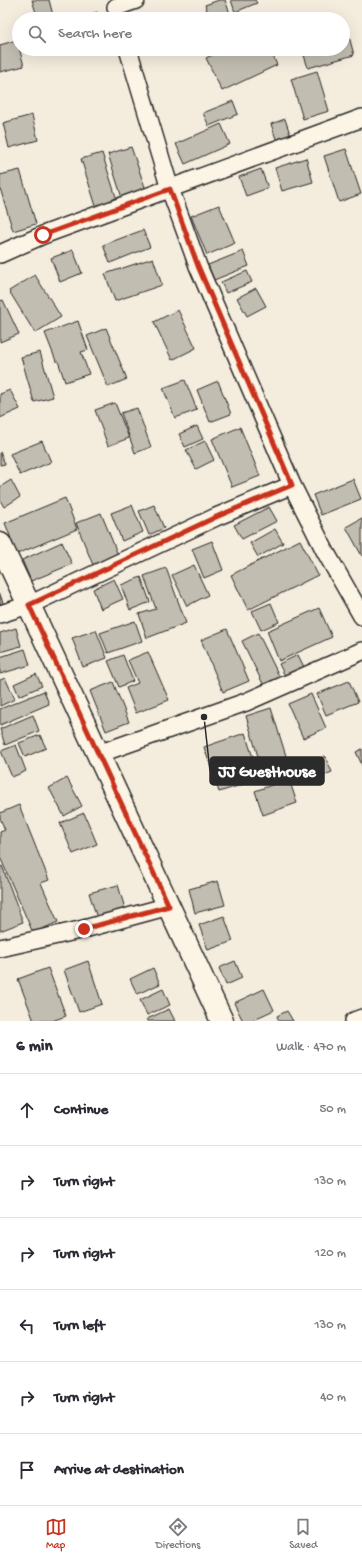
<!DOCTYPE html>
<html lang="en">
<head>
<meta charset="utf-8">
<style>
	body { margin:0; font-family:"Gochi Hand",sans-serif; background:#f2f2f3; color:#2b2b33 }
	.stop { position:absolute; width:12px; height:12px; margin:-9px; border:3px solid #c8321e; border-radius:50%; background:#fff }
	.stop.end { background:#c8321e; border-color:#fff; box-shadow:0 1px 4px #0008 }
	.list { margin:0; padding:0; list-style:none }
	h2 { display:flex; justify-content:space-between; align-items:center; height:52px; margin:0; padding:0 16px; font-size:17px }
	h2 small { font-size:13px; font-weight:400; color:#7c7c81 }
	.list li { display:grid; grid-template-columns:26px 1fr auto; gap:12px; align-items:center; box-sizing:border-box; height:72px; padding:0 16px; border-top:1px solid #e1e1e2 }
	.list b { display:block; font-size:15px; white-space:nowrap }
	.list em { font-size:13px; font-style:normal; color:#7c7c81 }
	.icon { flex:none; width:22px; height:22px; fill:none; stroke:currentColor; stroke-width:2; stroke-linecap:round; stroke-linejoin:round }
	.map { position:relative; flex:none; width:362px; height:1021px; overflow:hidden }
	.search { position:absolute; background:#fff; box-shadow:0 4px 16px #0002; left:12px; right:12px; top:12px; height:44px; display:flex; align-items:center; gap:10px; box-sizing:border-box; padding:0 14px; border-radius:22px; color:#7c7c81; font-size:15px }
	.sheet { height:484px; background:#fff }
	nav { display:flex; justify-content:space-around; align-items:center; box-sizing:border-box; height:56px; border-top:1px solid #e1e1e2; background:#fff; font-size:11px; color:#7c7c81 }
	nav a { display:grid; justify-items:center; gap:2px }
	nav .on { color:#c8321e }
	.map>svg:first-child { display:block }
	.building { fill:#c2bdb1; stroke:#2b2b2b }
	.lines { fill:none; stroke-linecap:round; stroke-linejoin:round }
	.street-casing { stroke:#2b2b2b; stroke-width:20 }
	.secondary-casing { stroke:#2b2b2b; stroke-width:25 }
	.street { stroke:#fcf5e5; stroke-width:17 }
	.secondary { stroke:#fcf5e5; stroke-width:22 }
	.route { stroke:#c8321e; stroke-width:5 }
	.leader { fill:none; stroke:#2b2b2b; stroke-width:1.5 }
	.callout-dot { fill:#2b2b2b; stroke:#fcf5e5; stroke-width:1.5 }
	.callout { fill:#2b2b2b; stroke:#2b2b2b; stroke-width:1.5 }
	.callout-label { font-size:16px; text-anchor:middle; font-weight:bold; fill:#fff }
</style>
</head>
<body>
<div class="map">
<svg width="362" height="1021" viewBox="0 0 362 1021">
	<rect width="100%" height="100%" fill="#f4edde"/>
	<filter id="ink" filterUnits="userSpaceOnUse"><feTurbulence type="fractalNoise" baseFrequency=".025" numOctaves="2"/><feDisplacementMap in="SourceGraphic" scale="8" xChannelSelector="R" yChannelSelector="G"/><feConvolveMatrix kernelMatrix="1 2 1 2 8 2 1 2 1" color-interpolation-filters="sRGB"/></filter>
	<g filter="url(#ink)">
		<!-- building -->
		<path class="building" d="M32,0H49L54,19H38Z
			M219,0H225L232,19H210L205,5Z
			M231,0H255L257,3L235,12Z
			M97,12L100,19H76Z
			M346,25L354,55L308,68L302,49H343V26Z
			M17,40L24,66L0,72V45Z
			M225,49H270L277,65L222,91L206,58Z
			M317,71L329,111L303,119L291,79Z
			M233,101L238,114L209,126L203,113Z
			M32,115L38,140L9,148L3,123Z
			M285,119L291,137L277,142L271,124Z
			M221,124L230,144L185,164L176,144Z
			M131,147L146,190L122,198L108,154Z
			M346,149L361,194L339,202L324,156Z
			M102,153L117,200L96,206L81,159Z
			M306,158L313,182L282,191L275,168Z
			M261,169L268,188L246,196L239,177Z
			M20,170L36,224L13,231L0,188V175Z
			M219,205L235,243L207,255L191,216Z
			M143,230L150,247L110,263L103,245Z
			M73,250L82,273L60,282L51,258Z
			M243,251L249,266L214,280L208,265Z
			M153,258L162,285L115,301L105,274Z
			M247,271L252,282L226,293L221,282Z
			M35,275L61,317L35,333L9,291Z
			M256,288L266,306L247,316L237,298Z
			M3,300L19,334L0,342V301Z
			M178,310L196,348L172,360L154,322Z
			M78,321L88,350L81,352L89,374L65,382L58,361H56L45,333Z
			M106,328L127,379L108,387L87,336Z
			M40,352L53,397L34,402L21,357Z
			M185,380L197,410L175,418L163,388Z
			M218,381L231,414L210,422L197,390Z
			M10,390L20,409L0,418V394Z
			M115,403L129,438L108,446L95,410Z
			M137,408L151,447L135,453L121,413Z
			M197,426L203,439L185,447L179,434Z
			M240,427L260,476L232,487L212,439Z
			M42,441L51,462L20,475L10,454Z
			M205,441L214,460L196,469L186,450Z
			M0,452L5,464L0,465Z
			M353,479L361,499L321,515L313,495Z
			M11,480L20,497L4,507L0,500V487Z
			M65,498L77,529L17,554L5,523Z
			M132,505L143,532L122,541L111,513Z
			M154,505L164,528L149,535L139,511Z
			M269,507L277,521L242,539L234,525Z
			M101,513L120,560L95,570L76,523Z
			M362,518V556L346,527Z
			M275,529L283,543L258,557L250,543Z
			M300,540L318,575L248,610L231,575Z
			M212,541L223,570L204,578L192,549Z
			M62,542L72,564L31,581L22,560Z
			M194,565L208,595L187,606L172,575Z
			M166,568L186,623L147,638L139,614L156,609L144,576Z
			M141,577L150,602L130,610L121,585Z
			M114,579L123,599L101,609L93,589Z
			M0,594L3,603L0,604Z
			M271,603L279,622L261,630L252,611Z
			M319,608L332,637L279,661L267,631Z
			M135,621L142,641L108,653L100,633Z
			M16,628L21,646L0,652V633Z
			M227,629L249,681L223,692L201,640Z
			M96,630L107,658L83,667L72,638Z
			M258,633L282,682L266,690L242,641Z
			M25,649L30,665L0,674V657Z
			M148,652L169,700L136,713L126,688L138,683L128,660Z
			M123,655L133,681L119,687L108,661Z
			M298,655L306,671L287,680L279,664Z
			M36,674L42,686L19,696L14,684Z
			M5,678L15,699L0,706V680Z
			M349,681L358,702L326,715L317,694Z
			M113,682L129,722L106,731L90,691Z
			M44,691L49,704L0,725V709Z
			M311,694L326,728L303,738L288,704Z
			M271,708L291,772L265,780L246,716Z
			M33,715L39,731L5,745L0,729Z
			M245,733L260,779L219,792L204,747Z
			M40,735L46,748L25,757L19,743Z
			M16,745L26,771L12,777L1,751Z
			M362,749V765L356,752Z
			M325,756L332,772L305,783L298,768Z
			M67,778L82,806L64,816L49,788Z
			M289,779L297,803L263,815L255,791Z
			M19,805L49,880L41,883L58,922L33,933L0,857V832L5,830L0,818V813Z
			M84,813L97,844L73,854L60,823Z
			M2,866L23,922L0,931V867Z
			M218,881L225,905L195,913L189,889Z
			M118,885L126,912L98,921L89,893Z
			M224,916L233,941L208,950L199,925Z
			M88,961L102,1004L79,1012L64,970Z
			M235,961L242,978L226,985L219,968Z
			M48,968L66,1016L52,1021H34L18,979Z
			M153,968L160,984L137,994L130,979Z
			M163,989L170,1005L147,1015L140,1000Z
			M264,989L274,1010L250,1021H243L234,1003Z
			M169,1009L175,1021H148L147,1019Z
			M287,1011L293,1021H279L277,1016Z"/>
		<g class="lines">
			<!-- street casing -->
			<g class="street-casing">
				<path id="street" d="M116,7L136,0
					M128,49L170,189L198,266L292,485L325,551L362,616
					M0,254L43,235L362,118
					M0,614L29,605L216,517L292,485
					M98,754L246,702L362,651
					M0,948L84,929L169,906
					M354,1021L362,1018"/>
			</g>
			<!-- secondary casing -->
			<g class="secondary-casing">
				<path id="secondary" d="M0,544L29,605L222,1021"/>
			</g>
			<!-- street -->
			<use href="#street" class="street"/>
			<!-- secondary -->
			<use href="#secondary" class="secondary"/>
		</g>
	</g>
	<g class="lines" filter="url(#ink)">
		<!-- route -->
		<path class="route" d="M43,235L170,189L198,266L292,485L216,517L29,605L169,906L84,929"/>
	</g>
	<!-- callouts -->
	<path class="leader" d="M204 717L210 771"/>
	<circle class="callout-dot" cx="204" cy="717" r="4"/>
	<rect class="callout" x="210" y="757" width="114" height="28" rx="4"/>
	<g class="callout-label">
		<text x="267" y="776">JJ Guesthouse</text>
	</g>
</svg>
<div class="stop" style="left:43px;top:235px"></div>
<div class="stop end" style="left:84px;top:929px"></div>
<div class="search"><svg class="icon" aria-label="search" viewBox="0 0 24 24"><circle cx="10" cy="10" r="6"/><path d="M15 15l6 6"/></svg>Search here</div>
</div>
<section class="sheet">
<h2>6 min<small>Walk · 470 m</small></h2>
<ul class="list">
<li><svg class="icon" aria-label="ahead" viewBox="0 0 24 24"><path d="M12 20V5M6 11l6-6 6 6"/></svg><div><b>Continue</b></div><em>50 m</em></li>
<li><svg class="icon" aria-label="right" viewBox="0 0 24 24"><path d="M7 20v-9h11M14 6l5 5-5 5"/></svg><div><b>Turn right</b></div><em>130 m</em></li>
<li><svg class="icon" aria-label="right" viewBox="0 0 24 24"><path d="M7 20v-9h11M14 6l5 5-5 5"/></svg><div><b>Turn right</b></div><em>120 m</em></li>
<li><svg class="icon" aria-label="left" viewBox="0 0 24 24"><path d="M17 20v-9H6M10 6l-5 5 5 5"/></svg><div><b>Turn left</b></div><em>130 m</em></li>
<li><svg class="icon" aria-label="right" viewBox="0 0 24 24"><path d="M7 20v-9h11M14 6l5 5-5 5"/></svg><div><b>Turn right</b></div><em>40 m</em></li>
<li><svg class="icon" aria-label="arrive" viewBox="0 0 24 24"><path d="M6 21V4h12l-3 4 3 4H6"/></svg><div><b>Arrive at destination</b></div></li>
</ul>
</section>
<nav>
<a class="on"><svg class="icon" aria-label="map" viewBox="0 0 24 24"><path d="M3 6l6-2 6 2 6-2v14l-6 2-6-2-6 2zM9 4v14M15 6v14"/></svg>Map</a>
<a><svg class="icon" aria-label="directions" viewBox="0 0 24 24"><path d="M12 3l9 9-9 9-9-9zM9 14v-3h6M13 9l2 2-2 2"/></svg>Directions</a>
<a><svg class="icon" aria-label="saved" viewBox="0 0 24 24"><path d="M7 4h10v16l-5-4-5 4z"/></svg>Saved</a>
</nav>
</body>
</html>
